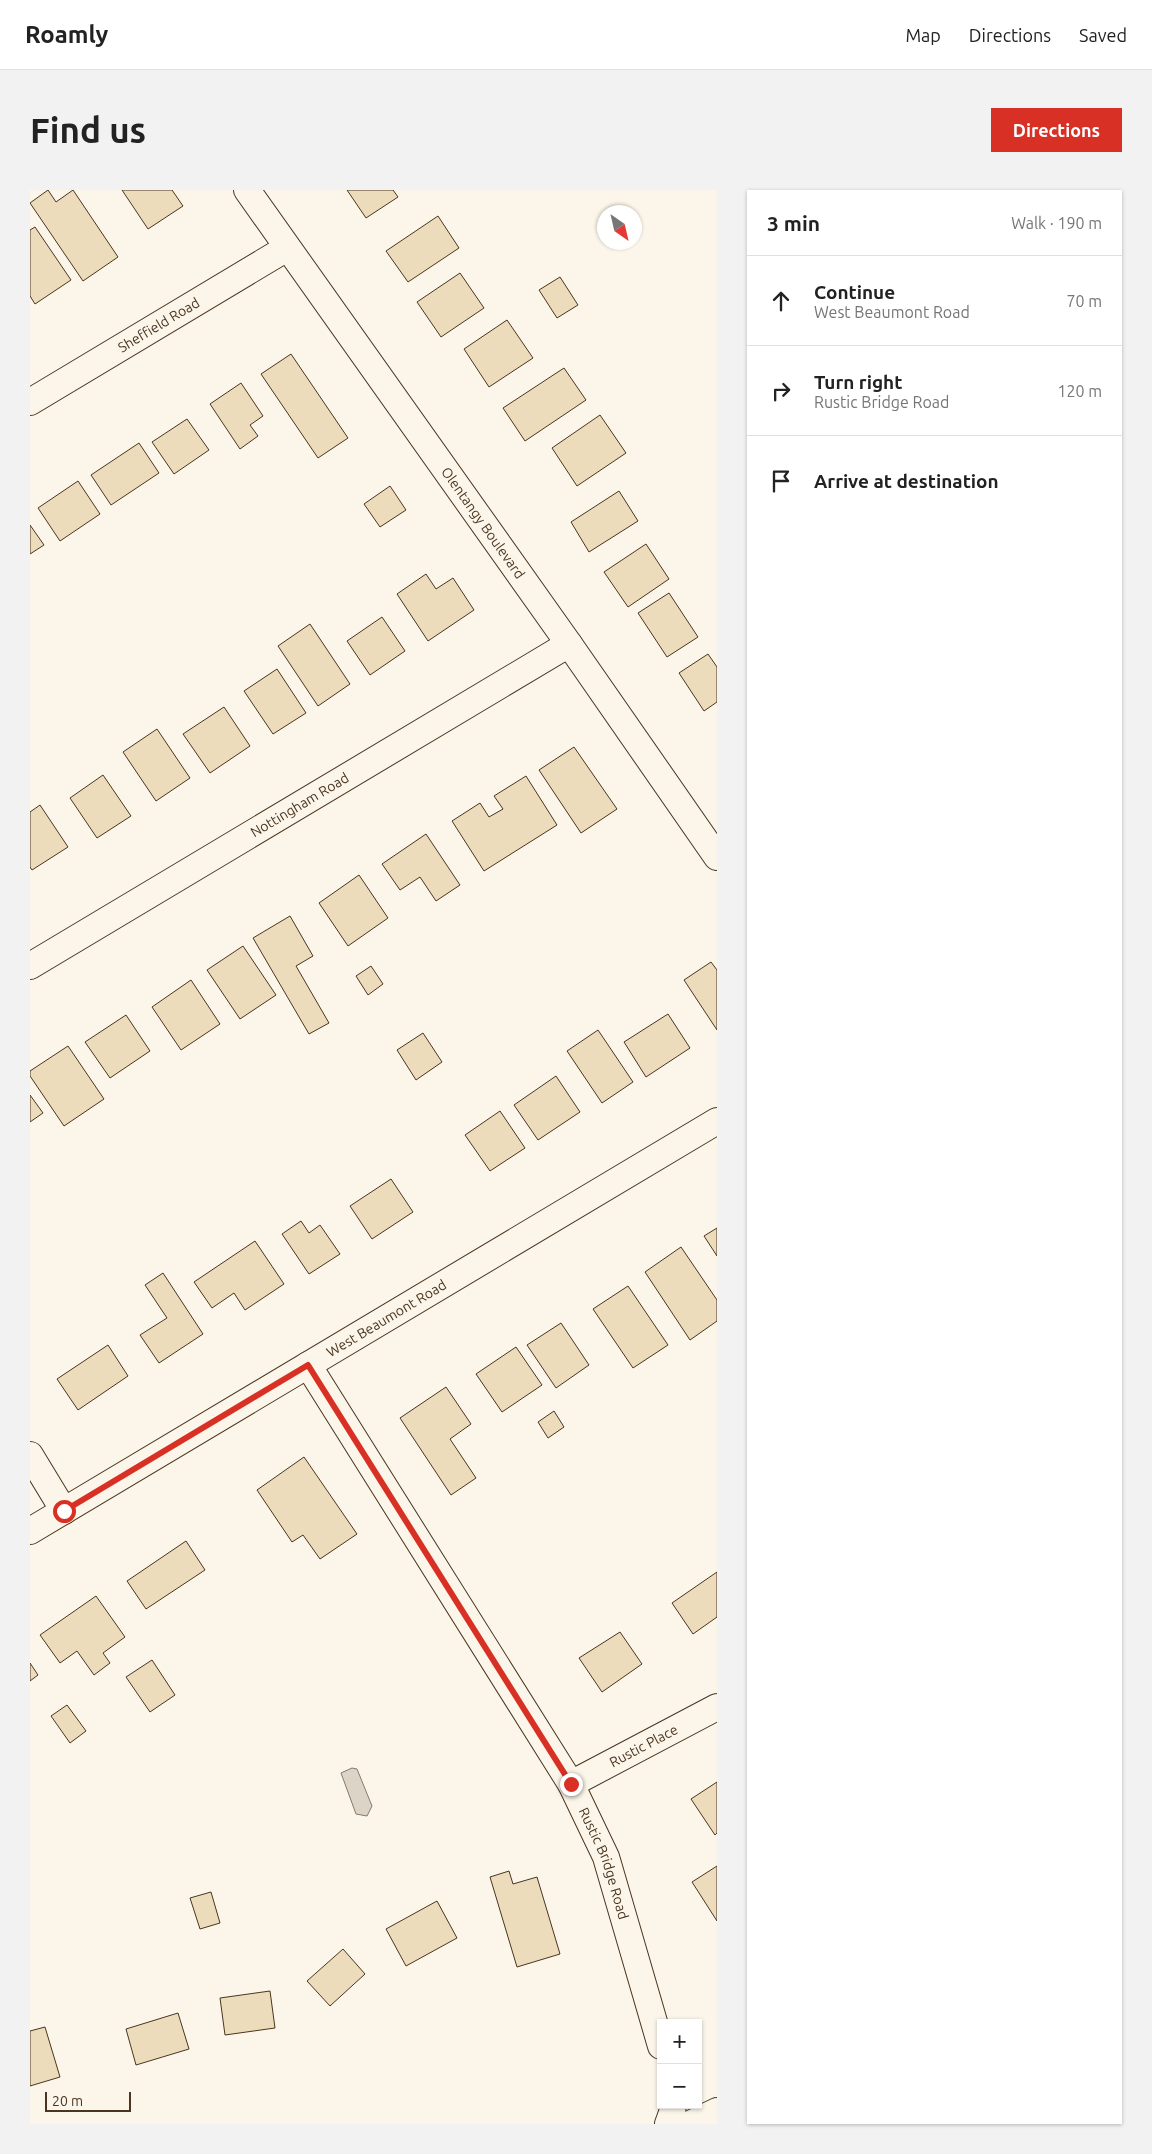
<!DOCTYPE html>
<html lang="en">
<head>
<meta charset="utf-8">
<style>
	body { margin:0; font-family:Ubuntu,sans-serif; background:#f2f2f2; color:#222 }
	.controls { position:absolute; right:15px; bottom:15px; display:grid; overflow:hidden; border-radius:0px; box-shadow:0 1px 4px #0004 }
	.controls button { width:45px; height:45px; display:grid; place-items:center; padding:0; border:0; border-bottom:1px solid #e0e0e0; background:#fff; color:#222; font:25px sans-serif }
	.compass { position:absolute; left:567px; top:15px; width:45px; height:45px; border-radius:50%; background:#fff; box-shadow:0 1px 4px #0004; rotate:146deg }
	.scale { position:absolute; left:15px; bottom:12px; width:86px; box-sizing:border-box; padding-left:5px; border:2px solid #4a3520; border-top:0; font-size:14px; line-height:18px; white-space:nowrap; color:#4a3520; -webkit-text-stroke:4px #fbf6e9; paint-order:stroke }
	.stop { position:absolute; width:15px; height:15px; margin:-11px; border:4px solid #d93025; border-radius:50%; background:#fff }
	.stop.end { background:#d93025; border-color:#fff; box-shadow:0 1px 5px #0008 }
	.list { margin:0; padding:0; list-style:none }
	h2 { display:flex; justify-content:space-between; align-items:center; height:65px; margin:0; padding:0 20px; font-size:21px }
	h2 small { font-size:16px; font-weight:400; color:#767676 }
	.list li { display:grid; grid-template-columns:32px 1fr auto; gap:15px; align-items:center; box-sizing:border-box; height:90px; padding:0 20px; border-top:1px solid #e0e0e0 }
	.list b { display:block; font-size:19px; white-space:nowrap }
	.list p { margin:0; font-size:16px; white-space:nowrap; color:#767676 }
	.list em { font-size:16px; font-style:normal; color:#767676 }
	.icon { flex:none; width:28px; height:28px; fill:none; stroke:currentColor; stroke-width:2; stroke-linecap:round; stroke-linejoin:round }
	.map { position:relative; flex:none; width:687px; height:1934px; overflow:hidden; border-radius:0px }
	header { display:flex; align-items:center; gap:30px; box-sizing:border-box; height:70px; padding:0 25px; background:#fff; border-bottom:1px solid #e0e0e0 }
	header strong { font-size:24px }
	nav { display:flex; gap:28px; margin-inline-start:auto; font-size:18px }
	.intro { display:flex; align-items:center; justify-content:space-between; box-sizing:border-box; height:120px; padding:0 30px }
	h1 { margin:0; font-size:35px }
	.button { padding:12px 22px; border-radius:0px; background:#d93025; color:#fff; font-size:18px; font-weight:700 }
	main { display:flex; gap:30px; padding:0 30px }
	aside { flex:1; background:#fff; border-radius:0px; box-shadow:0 1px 4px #0004 }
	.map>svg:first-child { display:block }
	.water { fill:#dcd4c6; stroke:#887966 }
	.building { fill:#ecdcbc; stroke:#4a3520 }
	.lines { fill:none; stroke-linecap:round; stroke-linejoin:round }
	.minor-casing { stroke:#4a3520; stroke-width:28 }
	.minor { stroke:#fbf6e9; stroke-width:26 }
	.route { stroke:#d93025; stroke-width:6 }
	.labels { text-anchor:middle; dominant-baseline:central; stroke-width:4; stroke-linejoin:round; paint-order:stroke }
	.street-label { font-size:14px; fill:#4a3520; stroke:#fbf6e9 }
</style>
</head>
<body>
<header>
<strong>Roamly</strong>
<nav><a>Map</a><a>Directions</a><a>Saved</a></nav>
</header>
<div class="intro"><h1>Find us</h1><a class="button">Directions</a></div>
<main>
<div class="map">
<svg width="687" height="1934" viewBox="0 0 687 1934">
	<rect width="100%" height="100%" fill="#fbf6e9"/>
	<!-- water -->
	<path class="water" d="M322,1578L327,1579L342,1616L337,1626L326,1624L311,1583Z"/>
	<!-- building -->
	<path class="building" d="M18,0L26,12L43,0L88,67L53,91L0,13Z
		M92,0H142L153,16L118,39Z
		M317,0H363L368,7L336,28Z
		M408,26L429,58L378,92L356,61Z
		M5,37L41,90L5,114L0,106V40Z
		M430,83L454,118L411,147L387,112Z
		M530,87L548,115L527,128L509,100Z
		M477,130L503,168L459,197L434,159Z
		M261,164L318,248L288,268L231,184Z
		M534,178L556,210L495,251L473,218Z
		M211,193L233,226L220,235L228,246L210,259L180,214Z
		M570,225L596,263L547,296L522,258Z
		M157,229L179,260L144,284L122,252Z
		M109,253L129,283L81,315L61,285Z
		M48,291L70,324L30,351L8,318Z
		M360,296L376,320L350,337L334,314Z
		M589,301L608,331L559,362L541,332Z
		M0,335L14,355L0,364Z
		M616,354L639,389L598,417L574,382Z
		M396,384L406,399L423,388L444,420L398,451L367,404Z
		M639,403L668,447L637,467L608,423Z
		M352,427L375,461L340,485L317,451Z
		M280,434L320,494L288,516L248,456Z
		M678,464L687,477V512L674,521L649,483Z
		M247,479L276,523L243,544L214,501Z
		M194,517L220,556L180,583L153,544Z
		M127,539L160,588L126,611L93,562Z
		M544,557L587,619L551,643L509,580Z
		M73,585L101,626L67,648L40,608Z
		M496,586L527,635L454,681L422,631L450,613L459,627L473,619L464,606Z
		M10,615L38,657L2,680L0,677V622Z
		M396,644L430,695L406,711L390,687L370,700L352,674Z
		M329,685L358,728L318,756L289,713Z
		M260,726L283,766L266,776L299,833L279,844L223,748Z
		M213,756L246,805L210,829L177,780Z
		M681,772L687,780V840L654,790Z
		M341,776L353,794L338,805L326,786Z
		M161,790L190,834L151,860L122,817Z
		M638,824L660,858L616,887L594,852Z
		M96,825L120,861L80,888L55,852Z
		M568,840L603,892L572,913L537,861Z
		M393,843L412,872L386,890L367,860Z
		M38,856L74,909L34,936L0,886V881Z
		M526,886L550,922L508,950L484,915Z
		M0,905L13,923L0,932Z
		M470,921L495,958L460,981L435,945Z
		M361,989L383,1022L342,1049L320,1016Z
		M271,1031L279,1043L290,1035L310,1064L279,1084L252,1044Z
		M687,1038V1066L674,1046Z
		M225,1051L254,1094L215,1120L204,1103L182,1118L164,1092Z
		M651,1057L687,1110V1131L660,1150L615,1082Z
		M133,1083L173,1144L129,1173L110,1145L137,1128L115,1095Z
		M598,1096L638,1155L603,1178L563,1119Z
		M531,1133L559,1175L526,1198L497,1155Z
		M78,1155L98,1186L48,1220L27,1189Z
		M486,1157L512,1195L472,1222L446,1184Z
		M416,1197L441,1234L420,1249L446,1288L421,1305L370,1228Z
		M524,1221L534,1237L518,1248L508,1232Z
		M274,1267L327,1344L290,1369L273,1345L262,1352L227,1300Z
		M156,1351L175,1380L116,1419L97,1391Z
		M687,1382V1427L663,1444L642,1413Z
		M66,1406L95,1447L73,1463L80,1473L64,1485L47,1461L30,1473L10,1445Z
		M590,1442L612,1474L572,1502L549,1468Z
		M122,1470L145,1505L120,1522L96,1487Z
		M0,1473L8,1485L0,1491Z
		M37,1515L56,1541L40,1553L21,1526Z
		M687,1592V1643L685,1645L661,1609Z
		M687,1676V1731L662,1692Z
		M479,1681L483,1694L507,1687L530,1764L487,1777L460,1687Z
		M181,1702L190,1733L170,1739L160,1708Z
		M407,1711L427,1748L376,1776L356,1739Z
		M313,1759L335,1784L300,1816L277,1791Z
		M240,1801L245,1838L195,1845L190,1808Z
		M148,1823L159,1859L106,1875L96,1839Z
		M15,1837L30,1887L0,1896V1841Z"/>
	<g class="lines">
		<!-- minor casing -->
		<g class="minor-casing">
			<g id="minor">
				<path id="s1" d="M217,0L539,454L687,667"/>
				<path id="s2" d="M0,212L257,58"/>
				<path id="s3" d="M0,776L539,454"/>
				<path id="s4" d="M278,1175L541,1594L576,1667L631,1856"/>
				<path d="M0,1265L34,1321"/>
				<path id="s5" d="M0,1341L687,931"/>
				<path id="s6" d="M541,1594L687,1517"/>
				<path d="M638,1934L642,1923L643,1915"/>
				<path d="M660,1934L687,1921"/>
			</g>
		</g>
		<!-- minor -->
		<use href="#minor" class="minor"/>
	</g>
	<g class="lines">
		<!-- route -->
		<path class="route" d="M34,1321L278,1175L541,1594"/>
	</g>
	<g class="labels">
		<!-- street labels -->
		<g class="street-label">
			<text stroke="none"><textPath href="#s2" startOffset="150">Sheffield Road</textPath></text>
			<text stroke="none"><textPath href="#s1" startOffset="408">Olentangy Boulevard</textPath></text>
			<text stroke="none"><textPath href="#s3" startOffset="314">Nottingham Road</textPath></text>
			<text stroke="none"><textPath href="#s5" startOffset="415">West Beaumont Road</textPath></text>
			<text stroke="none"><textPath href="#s6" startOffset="82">Rustic Place</textPath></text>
			<text stroke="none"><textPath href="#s4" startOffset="581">Rustic Bridge Road</textPath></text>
		</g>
	</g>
</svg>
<div class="controls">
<button>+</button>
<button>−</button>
</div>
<svg class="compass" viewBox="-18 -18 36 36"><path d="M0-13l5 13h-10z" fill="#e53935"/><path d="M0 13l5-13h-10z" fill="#767676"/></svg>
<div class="scale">20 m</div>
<div class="stop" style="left:34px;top:1321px"></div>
<div class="stop end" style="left:541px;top:1594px"></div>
</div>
<aside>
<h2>3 min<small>Walk · 190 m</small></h2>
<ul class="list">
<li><svg class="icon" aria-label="ahead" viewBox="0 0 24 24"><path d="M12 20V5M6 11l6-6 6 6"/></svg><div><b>Continue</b><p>West Beaumont Road</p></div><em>70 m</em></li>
<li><svg class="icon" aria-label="right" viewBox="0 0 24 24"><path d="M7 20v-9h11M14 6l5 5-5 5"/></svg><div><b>Turn right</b><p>Rustic Bridge Road</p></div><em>120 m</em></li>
<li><svg class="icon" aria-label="arrive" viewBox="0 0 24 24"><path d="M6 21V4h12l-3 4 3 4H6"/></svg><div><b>Arrive at destination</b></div></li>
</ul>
</aside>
</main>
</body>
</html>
